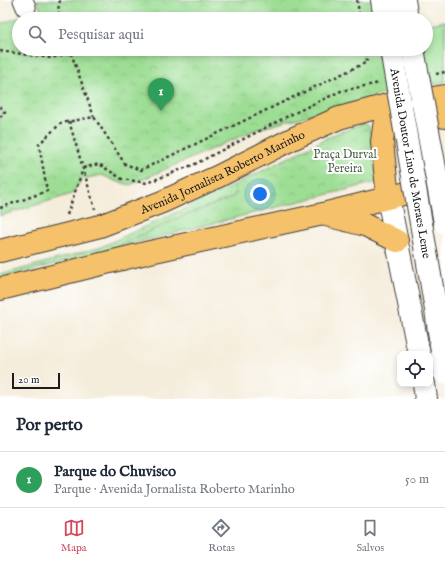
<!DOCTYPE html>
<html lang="pt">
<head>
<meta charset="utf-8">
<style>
	body { margin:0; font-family:"IM FELL English",serif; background:#f2f2f3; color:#1f2937 }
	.controls { position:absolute; right:12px; bottom:12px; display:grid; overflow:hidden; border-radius:8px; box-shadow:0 2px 6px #0003 }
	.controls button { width:36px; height:36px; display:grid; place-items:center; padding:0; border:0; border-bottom:1px solid #e0e1e3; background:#fff; color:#1f2937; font:20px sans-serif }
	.scale { position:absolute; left:12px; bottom:10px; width:48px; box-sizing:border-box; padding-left:4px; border:2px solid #1c1c1c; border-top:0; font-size:11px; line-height:14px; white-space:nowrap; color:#1c1c1c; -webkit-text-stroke:3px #fff; paint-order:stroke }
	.you { position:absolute; left:260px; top:194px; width:14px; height:14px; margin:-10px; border:3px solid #fff; border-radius:50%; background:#1a73e8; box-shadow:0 0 0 6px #1a73e833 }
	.badge { display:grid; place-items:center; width:26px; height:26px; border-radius:50%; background:#d1495b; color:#fff; font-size:13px; font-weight:700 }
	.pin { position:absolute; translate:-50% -33px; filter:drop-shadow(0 1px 2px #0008) }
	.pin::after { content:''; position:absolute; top:21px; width:14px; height:12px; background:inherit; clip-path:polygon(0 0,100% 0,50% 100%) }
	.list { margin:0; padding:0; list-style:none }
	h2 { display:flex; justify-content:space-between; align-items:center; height:52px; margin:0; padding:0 16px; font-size:17px }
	h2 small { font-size:13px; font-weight:400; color:#747a83 }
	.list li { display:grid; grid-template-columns:26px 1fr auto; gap:12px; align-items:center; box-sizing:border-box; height:56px; padding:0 16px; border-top:1px solid #e0e1e3 }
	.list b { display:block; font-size:15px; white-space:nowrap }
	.list p { margin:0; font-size:13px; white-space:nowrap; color:#747a83 }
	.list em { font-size:13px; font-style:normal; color:#747a83 }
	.icon { flex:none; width:22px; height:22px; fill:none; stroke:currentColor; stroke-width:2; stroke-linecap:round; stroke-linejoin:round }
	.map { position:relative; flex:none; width:445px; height:399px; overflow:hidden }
	.search { position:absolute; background:#fff; box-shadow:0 2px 6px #0003; left:12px; right:12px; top:12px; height:44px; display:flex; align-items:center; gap:10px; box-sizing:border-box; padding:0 14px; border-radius:22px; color:#747a83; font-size:15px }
	.sheet { height:108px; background:#fff }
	nav { display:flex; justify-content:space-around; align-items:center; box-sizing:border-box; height:56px; border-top:1px solid #e0e1e3; background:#fff; font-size:11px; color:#747a83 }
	nav a { display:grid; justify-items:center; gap:2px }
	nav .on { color:#d1495b }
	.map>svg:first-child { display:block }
	.grass { fill:url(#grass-dots); stroke:#5c7d58 }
	.park { fill:url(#park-crowns); stroke:#5c7d58 }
	.pitch { fill:#9dde94; stroke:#5c7d58 }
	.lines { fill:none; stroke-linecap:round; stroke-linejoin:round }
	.minor-casing { stroke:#3d3b39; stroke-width:21 }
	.tertiary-casing { stroke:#3d3b39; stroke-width:24 }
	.primary-casing { stroke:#3d3b39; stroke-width:24 }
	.path { stroke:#3d3b39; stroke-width:2.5; stroke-dasharray:3 3; stroke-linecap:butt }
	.minor { stroke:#fff; stroke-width:19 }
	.tertiary { stroke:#fff; stroke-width:22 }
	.primary { stroke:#f5c16b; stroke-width:22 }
	.tertiary-bridge-casing { stroke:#3d3b39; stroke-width:24; stroke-linecap:butt }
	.tertiary-bridge { stroke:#fff; stroke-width:22 }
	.labels { text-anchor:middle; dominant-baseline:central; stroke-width:4; stroke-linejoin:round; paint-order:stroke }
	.park-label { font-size:12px; fill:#496046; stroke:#fff }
	.street-label { font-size:12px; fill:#1c1c1c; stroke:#fff }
</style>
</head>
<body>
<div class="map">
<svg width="445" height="399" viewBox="0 0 445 399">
	<defs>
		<pattern id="grass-dots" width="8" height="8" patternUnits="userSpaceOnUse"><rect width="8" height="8" fill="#9dde94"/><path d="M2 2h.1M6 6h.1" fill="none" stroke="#87be7f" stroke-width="1.8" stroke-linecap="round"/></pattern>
		<pattern id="park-crowns" width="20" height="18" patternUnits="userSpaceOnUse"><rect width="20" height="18" fill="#9dde94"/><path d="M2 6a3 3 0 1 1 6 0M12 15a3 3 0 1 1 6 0" fill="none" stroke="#87be7f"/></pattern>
	</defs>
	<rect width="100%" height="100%" fill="#fff"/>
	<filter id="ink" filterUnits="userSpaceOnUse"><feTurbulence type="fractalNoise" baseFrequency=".025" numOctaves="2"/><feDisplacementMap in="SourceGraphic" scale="8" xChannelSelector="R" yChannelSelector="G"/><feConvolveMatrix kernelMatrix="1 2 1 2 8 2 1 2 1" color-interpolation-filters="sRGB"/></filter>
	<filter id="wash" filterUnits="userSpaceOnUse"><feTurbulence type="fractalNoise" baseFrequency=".012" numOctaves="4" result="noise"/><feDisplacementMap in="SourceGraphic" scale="16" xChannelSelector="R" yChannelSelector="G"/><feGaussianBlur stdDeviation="0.9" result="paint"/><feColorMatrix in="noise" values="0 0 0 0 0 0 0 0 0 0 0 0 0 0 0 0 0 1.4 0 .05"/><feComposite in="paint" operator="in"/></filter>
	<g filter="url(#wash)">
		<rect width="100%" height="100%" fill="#f5eddb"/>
		<!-- grass -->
		<path class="grass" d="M232,186L235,189L236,194L234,197L111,249L0,279V275L101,247Z"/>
		<!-- park -->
		<path class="park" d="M36,0H373L376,19H19V49H426V25L445,21V82L391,92L255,130L130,185L115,181L102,175L82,179L72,194L0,216V24L41,10Z
			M364,124L368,125L370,130L377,182L111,249L174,220L233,197L236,193L235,189L232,186L337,133Z"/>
		<!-- pitch -->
		<path class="pitch" d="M445,21V82L391,92L381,49H426V25Z"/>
	</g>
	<g filter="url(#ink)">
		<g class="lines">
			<!-- minor casing -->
			<g class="minor-casing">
				<path id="minor" d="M23,0L26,7"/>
			</g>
			<!-- tertiary casing -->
			<g class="tertiary-casing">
				<path id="tertiary" d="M382,0L385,19
					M404,0L407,19
					M388,197L419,354
					M424,384L426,399"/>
			</g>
			<!-- primary casing -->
			<g class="primary-casing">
				<g id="primary">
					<path d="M419,100L442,114L445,117"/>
					<path d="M387,105L382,142L388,197"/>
					<path d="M326,215L365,225L397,241"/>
					<path id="s1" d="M0,251L100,226L162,202L219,176L292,139L339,118L387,105L445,96"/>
					<path d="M0,289L150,252L323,214L435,186"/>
				</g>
			</g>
			<!-- path -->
			<path class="path" d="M60,0L58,10L60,19
				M357,0L360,19
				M0,51L51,58L71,53L70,49
				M71,53L94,117
				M436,74L445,72
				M0,106L5,113L0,117
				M69,121L95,209
				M83,168L99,164L122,179L147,183L195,164L290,115L341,91L379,83
				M0,208L47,191L39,144L61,123L94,117L125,164L141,170L367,62L365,49
				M67,215L83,169"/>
			<!-- minor -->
			<use href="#minor" class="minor"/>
			<!-- tertiary -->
			<use href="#tertiary" class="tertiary"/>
			<!-- primary -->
			<use href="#primary" class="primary"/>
			<!-- tertiary-bridge casing -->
			<g class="tertiary-bridge-casing">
				<g id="tertiary-bridge">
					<path id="s2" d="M391,49L436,310L445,373"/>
					<path d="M413,49L445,223"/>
				</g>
			</g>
			<!-- tertiary-bridge -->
			<use href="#tertiary-bridge" class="tertiary-bridge"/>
		</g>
	</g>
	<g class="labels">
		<!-- park labels -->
		<g class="park-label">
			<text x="345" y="154">Praça Durval<tspan x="345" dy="14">Pereira</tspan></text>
		</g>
		<!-- street labels -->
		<g class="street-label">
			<text stroke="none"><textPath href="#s2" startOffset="116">Avenida Doutor Lino de Moraes Leme</textPath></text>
			<text stroke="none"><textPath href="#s1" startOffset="237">Avenida Jornalista Roberto Marinho</textPath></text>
		</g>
	</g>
</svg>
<div class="controls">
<button><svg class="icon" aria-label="locate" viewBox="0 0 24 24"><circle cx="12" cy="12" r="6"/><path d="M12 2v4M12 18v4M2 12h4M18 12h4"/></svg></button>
</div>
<div class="scale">20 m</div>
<div class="you"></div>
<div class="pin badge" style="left:161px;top:111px;background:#2e9e5b">1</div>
<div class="search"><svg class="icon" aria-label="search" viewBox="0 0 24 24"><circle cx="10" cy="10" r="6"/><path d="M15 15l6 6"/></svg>Pesquisar aqui</div>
</div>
<section class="sheet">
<h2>Por perto<small></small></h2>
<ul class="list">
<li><span class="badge" style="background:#2e9e5b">1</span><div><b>Parque do Chuvisco</b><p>Parque · Avenida Jornalista Roberto Marinho</p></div><em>50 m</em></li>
</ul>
</section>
<nav>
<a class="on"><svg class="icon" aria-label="map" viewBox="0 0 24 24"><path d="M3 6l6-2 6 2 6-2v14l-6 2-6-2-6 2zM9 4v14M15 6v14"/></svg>Mapa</a>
<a><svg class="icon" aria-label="directions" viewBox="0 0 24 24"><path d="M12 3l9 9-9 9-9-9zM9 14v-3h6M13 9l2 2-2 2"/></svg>Rotas</a>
<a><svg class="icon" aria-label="saved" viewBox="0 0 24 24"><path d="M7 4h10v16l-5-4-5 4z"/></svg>Salvos</a>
</nav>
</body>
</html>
